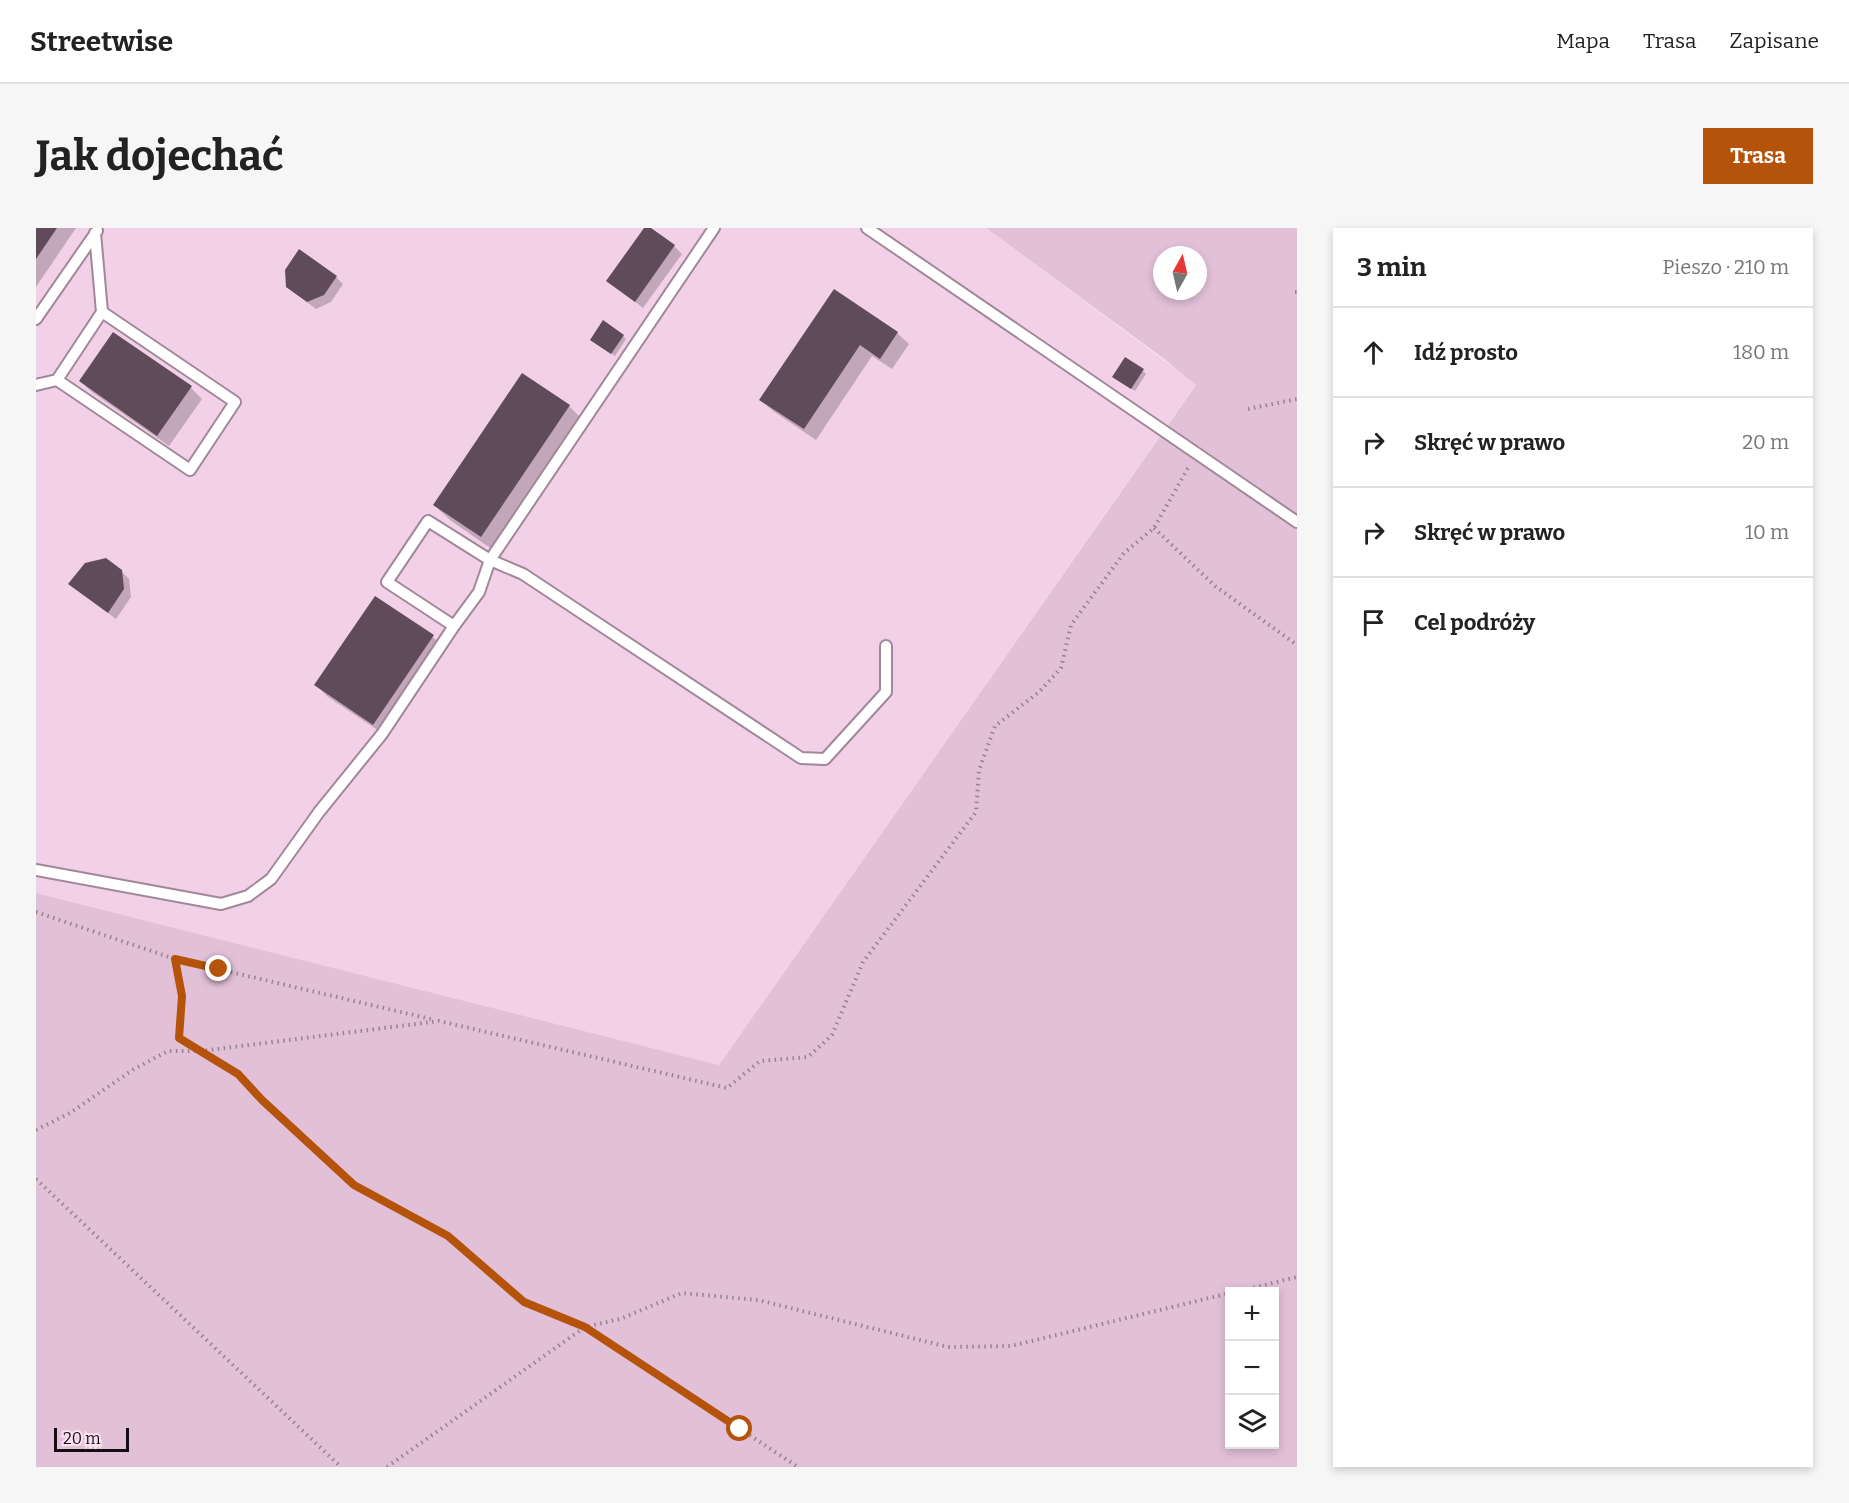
<!DOCTYPE html>
<html lang="pl">
<head>
<meta charset="utf-8">
<style>
	body { margin:0; font-family:Bitter,serif; background:#f6f6f6; color:#222 }
	.controls { position:absolute; right:18px; bottom:18px; display:grid; overflow:hidden; border-radius:0px; box-shadow:0 3px 9px #0003 }
	.controls button { width:54px; height:54px; display:grid; place-items:center; padding:0; border:0; border-bottom:2px solid #e0e0e0; background:#fff; color:#222; font:30px sans-serif }
	.compass { position:absolute; left:1117px; top:18px; width:54px; height:54px; border-radius:50%; background:#fff; box-shadow:0 3px 9px #0003; rotate:8deg }
	.scale { position:absolute; left:18px; bottom:15px; width:75px; box-sizing:border-box; padding-left:6px; border:3px solid #160d13; border-top:0; font-size:16px; line-height:21px; white-space:nowrap; color:#160d13; -webkit-text-stroke:4px #fae1f2; paint-order:stroke }
	.stop { position:absolute; width:18px; height:18px; margin:-14px; border:4px solid #b45309; border-radius:50%; background:#fff }
	.stop.end { background:#b45309; border-color:#fff; box-shadow:0 2px 6px #0008 }
	.list { margin:0; padding:0; list-style:none }
	h2 { display:flex; justify-content:space-between; align-items:center; height:78px; margin:0; padding:0 24px; font-size:26px }
	h2 small { font-size:20px; font-weight:400; color:#767676 }
	.list li { display:grid; grid-template-columns:39px 1fr auto; gap:18px; align-items:center; box-sizing:border-box; height:90px; padding:0 24px; border-top:2px solid #e0e0e0 }
	.list b { display:block; font-size:22px; white-space:nowrap }
	.list em { font-size:20px; font-style:normal; color:#767676 }
	.icon { flex:none; width:33px; height:33px; fill:none; stroke:currentColor; stroke-width:2; stroke-linecap:round; stroke-linejoin:round }
	.map { position:relative; flex:none; width:1261px; height:1239px; overflow:hidden; border-radius:0px }
	header { display:flex; align-items:center; gap:36px; box-sizing:border-box; height:84px; padding:0 30px; background:#fff; border-bottom:2px solid #e0e0e0 }
	header strong { font-size:28px }
	nav { display:flex; gap:33px; margin-inline-start:auto; font-size:21px }
	.intro { display:flex; align-items:center; justify-content:space-between; box-sizing:border-box; height:144px; padding:0 36px }
	h1 { margin:0; font-size:42px }
	.button { padding:15px 27px; border-radius:0px; background:#b45309; color:#fff; font-size:21px; font-weight:700 }
	main { display:flex; gap:36px; padding:0 36px }
	aside { flex:1; background:#fff; border-radius:0px; box-shadow:0 3px 9px #0003 }
	.map>svg:first-child { display:block }
	.built { fill:#f2d1e8 }
	.green { fill:#e2c0d8; fill-rule:evenodd }
	.shadow { fill:#0003 }
	.building { fill:#604b5a }
	.lines { fill:none; stroke-linecap:round; stroke-linejoin:round }
	.service-casing { stroke:#a08899; stroke-width:14 }
	.path { stroke:#95838f; stroke-width:4; stroke-dasharray:1.5 4.5; stroke-linecap:butt }
	.service { stroke:#fff; stroke-width:10 }
	.route { stroke:#b45309; stroke-width:8 }
</style>
</head>
<body>
<header>
<strong>Streetwise</strong>
<nav><a>Mapa</a><a>Trasa</a><a>Zapisane</a></nav>
</header>
<div class="intro"><h1>Jak dojechać</h1><a class="button">Trasa</a></div>
<main>
<div class="map">
<svg width="1261" height="1239" viewBox="0 0 1261 1239">
	<rect width="100%" height="100%" fill="#fae1f2"/>
	<!-- built -->
	<path class="built" d="M0,0H950L1160,156L683,837L0,665Z"/>
	<!-- green -->
	<path class="green" d="M950,0H1261V1239H0V665L683,837L1160,157L1127,130ZM1126,27H1162V63H1126ZM1194,1064H1238V1216H1194Z"/>
	<!-- shadow -->
	<path class="shadow" d="M0,0H40L0,59Z
		M610,0L638,18L646,26L607,80L572,53Z
		M300,49L307,56L295,74L280,81L251,59Z
		M799,63L861,105L873,116L856,141L836,128L780,212L737,183L725,172Z
		M587,108L590,111L579,128L559,115Z
		M1107,143L1110,146L1099,163L1081,152Z
		M44,153L155,160L166,171L133,218L56,164Z
		M533,178L548,193L460,324L414,292L398,277Z
		M85,343L93,351L95,369L80,391L34,356Z
		M397,409L408,420L349,507L292,469L280,457Z"/>
	<!-- building -->
	<path class="building" d="M0,0H21L0,31Z
		M608,0H615L639,17L599,74L570,53Z
		M263,21L301,48L288,67L271,74L250,59L249,42Z
		M798,61L862,104L844,131L824,117L768,201L723,172Z
		M567,92L588,107L575,126L554,112Z
		M77,104L156,158L121,208L43,153Z
		M1089,129L1108,141L1095,161L1076,149Z
		M486,145L534,177L445,309L397,277Z
		M70,330L86,342L88,361L72,385L32,356L49,335Z
		M339,368L398,407L337,497L278,457Z"/>
	<g class="lines">
		<!-- service casing -->
		<g class="service-casing">
			<path id="service" d="M831,0L1261,294
				M0,91L61,3
				M21,152L154,242L199,174L66,84
				M0,157L21,152L66,84L59,5
				M418,398L351,354L392,293L454,332L487,346L765,530L789,531L850,464V418
				M0,642L185,676L212,668L235,651L283,584L346,506L418,398L443,364L454,332L678,0"/>
		</g>
		<!-- path -->
		<path class="path" d="M1259,64H1261
			M1212,181L1261,171
			M1118,300L1179,358L1261,417
			M0,684L139,731L399,792
			M139,731L146,768L143,810L202,846L226,872L318,957L412,1008L488,1074L549,1099L762,1239
			M0,902L34,885L98,841L132,823H166L403,793L691,860L724,833L772,829L796,807L827,734L940,584L943,542L959,498L1003,464L1025,440L1035,397L1088,325L1118,300L1152,240
			M0,951L305,1239
			M1200,1064L1261,1049
			M351,1239L549,1099L584,1091L646,1065L722,1072L912,1119L975,1118L1194,1065"/>
		<!-- service -->
		<use href="#service" class="service"/>
	</g>
	<g class="lines">
		<!-- route -->
		<path class="route" d="M183,741L139,731L146,768L143,810L202,846L226,872L318,957L412,1008L488,1074L549,1099L704,1201"/>
	</g>
</svg>
<div class="controls">
<button>+</button>
<button>−</button>
<button><svg class="icon" aria-label="layers" viewBox="0 0 24 24"><path d="M12 4l9 5-9 5-9-5zM3 14l9 5 9-5"/></svg></button>
</div>
<svg class="compass" viewBox="-18 -18 36 36"><path d="M0-13l5 13h-10z" fill="#e53935"/><path d="M0 13l5-13h-10z" fill="#767676"/></svg>
<div class="scale">20 m</div>
<div class="stop" style="left:704px;top:1201px"></div>
<div class="stop end" style="left:183px;top:741px"></div>
</div>
<aside>
<h2>3 min<small>Pieszo · 210 m</small></h2>
<ul class="list">
<li><svg class="icon" aria-label="ahead" viewBox="0 0 24 24"><path d="M12 20V5M6 11l6-6 6 6"/></svg><div><b>Idź prosto</b></div><em>180 m</em></li>
<li><svg class="icon" aria-label="right" viewBox="0 0 24 24"><path d="M7 20v-9h11M14 6l5 5-5 5"/></svg><div><b>Skręć w prawo</b></div><em>20 m</em></li>
<li><svg class="icon" aria-label="right" viewBox="0 0 24 24"><path d="M7 20v-9h11M14 6l5 5-5 5"/></svg><div><b>Skręć w prawo</b></div><em>10 m</em></li>
<li><svg class="icon" aria-label="arrive" viewBox="0 0 24 24"><path d="M6 21V4h12l-3 4 3 4H6"/></svg><div><b>Cel podróży</b></div></li>
</ul>
</aside>
</main>
</body>
</html>
